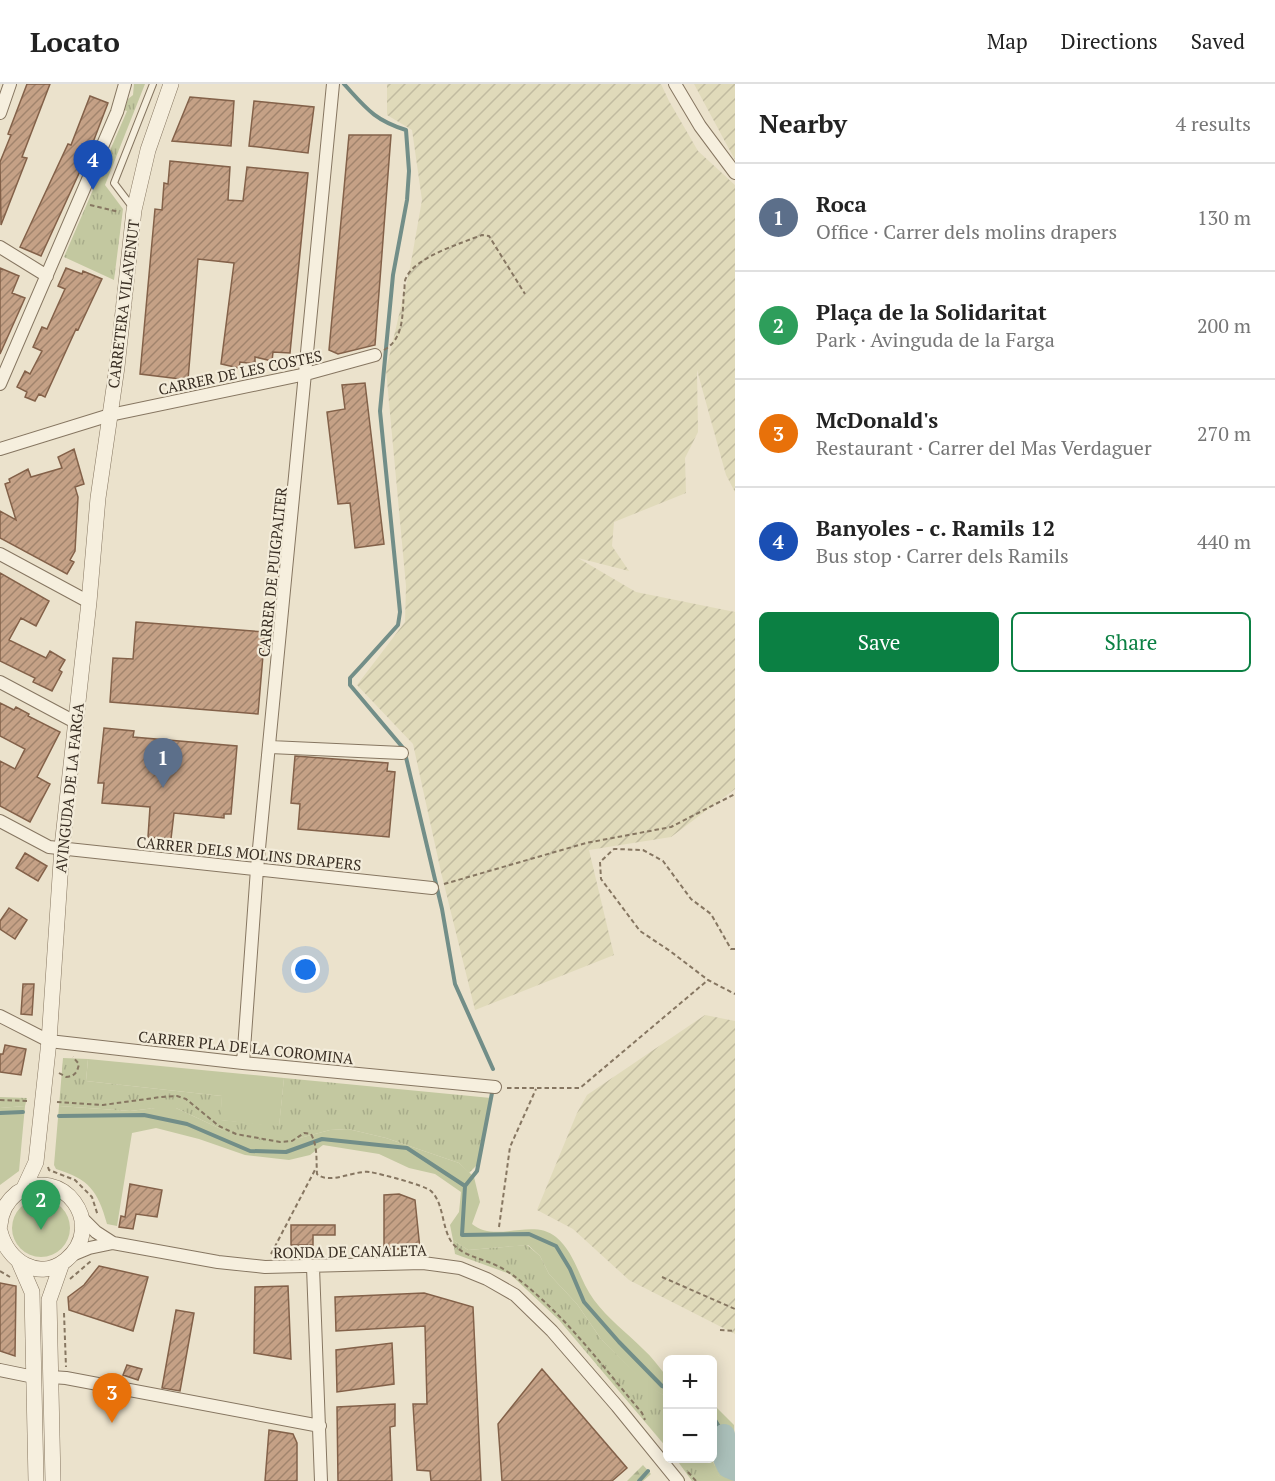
<!DOCTYPE html>
<html lang="en">
<head>
<meta charset="utf-8">
<style>
	body { margin:0; font-family:"PT Serif",serif; background:#f6f6f6; color:#222 }
	.controls { position:absolute; right:18px; bottom:18px; display:grid; overflow:hidden; border-radius:9px; box-shadow:0 3px 15px #0003 }
	.controls button { width:54px; height:54px; display:grid; place-items:center; padding:0; border:0; border-bottom:2px solid #e0e0e0; background:#fff; color:#222; font:30px sans-serif }
	.you { position:absolute; left:306px; top:886px; width:21px; height:21px; margin:-15px; border:4px solid #fff; border-radius:50%; background:#1a73e8; box-shadow:0 0 0 9px #1a73e833 }
	.badge { display:grid; place-items:center; width:39px; height:39px; border-radius:50%; background:#0b8043; color:#fff; font-size:20px; font-weight:700 }
	.pin { position:absolute; translate:-50% -50px; filter:drop-shadow(0 2px 3px #0008) }
	.pin::after { content:''; position:absolute; top:32px; width:21px; height:18px; background:inherit; clip-path:polygon(0 0,100% 0,50% 100%) }
	.list { margin:0; padding:0; list-style:none }
	h2 { display:flex; justify-content:space-between; align-items:center; height:78px; margin:0; padding:0 24px; font-size:26px }
	h2 small { font-size:20px; font-weight:400; color:#767676 }
	.list li { display:grid; grid-template-columns:39px 1fr auto; gap:18px; align-items:center; box-sizing:border-box; height:108px; padding:0 24px; border-top:2px solid #e0e0e0 }
	.list b { display:block; font-size:22px; white-space:nowrap }
	.list p { margin:0; font-size:20px; white-space:nowrap; color:#767676 }
	.list em { font-size:20px; font-style:normal; color:#767676 }
	.actions { display:flex; gap:12px; padding:18px 24px }
	.actions a { flex:1; padding:14px 0; border:2px solid #0b8043; border-radius:9px; text-align:center; font-size:21px; color:#0b8043 }
	.actions .main { background:#0b8043; color:#fff }
	.map { position:relative; flex:none; width:735px; height:1397px; overflow:hidden }
	header { display:flex; align-items:center; gap:36px; box-sizing:border-box; height:84px; padding:0 30px; background:#fff; border-bottom:2px solid #e0e0e0 }
	header strong { font-size:28px }
	nav { display:flex; gap:33px; margin-inline-start:auto; font-size:21px }
	main { display:flex }
	aside { flex:1; background:#fff }
	.map>svg:first-child { display:block }
	.farmland { fill:url(#farmland-furrows) }
	.green { fill:#c3c8a0 }
	.forest { fill:url(#forest-firs) }
	.park { fill:url(#park-tufts) }
	.lines { fill:none; stroke-linecap:round; stroke-linejoin:round }
	.stream { stroke:#728e88; stroke-width:4 }
	.river { stroke:#abc0ba; stroke-width:22 }
	.building { fill:url(#building-hatch); stroke:#836149; stroke-width:1.5 }
	.service-casing { stroke:#867661; stroke-width:8 }
	.minor-casing { stroke:#867661; stroke-width:14 }
	.tertiary-casing { stroke:#867661; stroke-width:16 }
	.path { stroke:#867661; stroke-width:2; stroke-dasharray:4.5 3; stroke-linecap:butt }
	.service { stroke:#f6efde; stroke-width:6 }
	.minor { stroke:#f6efde; stroke-width:12 }
	.tertiary { stroke:#f6efde; stroke-width:15 }
	.labels { text-anchor:middle; dominant-baseline:central; stroke-width:4.5; stroke-linejoin:round; paint-order:stroke }
	.street-label { font-size:15px; fill:#392e23; stroke:#f3ecda }
</style>
</head>
<body>
<header>
<strong>Locato</strong>
<nav><a>Map</a><a>Directions</a><a>Saved</a></nav>
</header>
<main>
<div class="map">
<svg width="735" height="1397" viewBox="0 0 735 1397">
	<defs>
		<pattern id="farmland-furrows" width="10" height="10" patternUnits="userSpaceOnUse" patternTransform="scale(1.5)"><rect width="10" height="10" fill="#e0daba"/><path d="M-1 1l2-2M0 10L10 0M9 11l2-2" fill="none" stroke="#c1bba0"/></pattern>
		<pattern id="forest-firs" width="22" height="20" patternUnits="userSpaceOnUse" patternTransform="scale(1.5)"><rect width="22" height="20" fill="#c3c8a0"/><path d="M5 1l3.5 6h-7zM16 11l3.5 6h-7z" fill="#a8ac8a"/></pattern>
		<pattern id="park-tufts" width="24" height="20" patternUnits="userSpaceOnUse" patternTransform="scale(1.5)"><rect width="24" height="20" fill="#c3c8a0"/><path d="M3 7l-1-3M5 7V3M7 7l1-3M15 17l-1-3M17 17v-4M19 17l1-3" fill="none" stroke="#a8ac8a"/></pattern>
		<pattern id="building-hatch" width="6" height="6" patternUnits="userSpaceOnUse" patternTransform="scale(1.5)"><rect width="6" height="6" fill="#c5a186"/><path d="M-1 1l2-2M0 6l6-6M5 7l2-2" fill="none" stroke="#a1846d"/></pattern>
	</defs>
	<rect width="100%" height="100%" fill="#ebe2cc"/>
	<!-- farmland -->
	<path class="farmland" d="M387,0H661L669,17L698,67L735,101V408L726,391L697,286L698,348L685,374L686,409L614,438L612,462L629,487L578,474L636,508L735,528V705L671,753L589,766L614,871L475,926L441,788L413,660L357,601L405,538L406,502L386,286L410,184L422,116L412,46L387,31Z
		M694,0H735V76Z
		M705,931L735,937V1250L629,1196L573,1145L537,1126L577,1029L587,1011Z"/>
	<!-- green -->
	<path class="green" d="M88,975L284,994L279,1043L220,1036L222,1012L86,997Z
		M25,1022L19,1087L0,1101V1024Z
		M59,1022L130,1027L155,1024H176L223,1046L296,1055L330,1046L348,1045L386,1054L459,1079L474,1093L480,1118L472,1140C496,1160 532,1133 556,1153C576,1170 579,1196 594,1216C608,1235 626,1248 643,1265C652,1273 659,1283 667,1293V1313L648,1303L601,1255L577,1220L549,1190L540,1172L528,1161L468,1166L453,1156L450,1141L459,1128L461,1108L435,1090L409,1084L379,1070L323,1061L310,1071L289,1076L245,1071L199,1055L156,1044L132,1049L117,1142L107,1140C98,1107 89,1095 56,1085L54,1081Z
		M12 1144a29 29 0 1 1 58 0a29 29 0 1 1-58 0Z
		M713,1320L734,1341L735,1397C734,1397 726,1397 725,1397C707,1391 713,1337 713,1320Z"/>
	<!-- forest -->
	<path class="forest" d="M643,1381L651,1390L643,1397H627Z"/>
	<!-- park -->
	<path class="park" d="M134,0H145L105,101L123,125L114,196L64,173L127,27L124,26L128,15L133,11Z
		M63,974L88,975L86,997L222,1012L221,1036L279,1042L284,994L491,1014L477,1081L469,1089L459,1079L386,1054L348,1045L330,1046L296,1055L263,1057L223,1046L176,1024H155L130,1027L59,1022Z
		M0,1013L27,1014L25,1022L0,1024Z
		M453,1156L468,1166L527,1161L540,1172L549,1190L577,1220L601,1255L648,1302L667,1313V1364L559,1236L510,1190L455,1170Z
		M676,1375H712L719,1392L726,1397H692Z"/>
	<g class="lines">
		<!-- stream -->
		<path class="stream" d="M344,0C366,24 374,36 406,46L409,87L407,116L393,191L380,327L400,528L398,541L362,581L350,594V601L404,665L442,825L455,900L493,985
			M0,1029L23,1028
			M59,1032L144,1031L187,1040L250,1067L286,1068L322,1055L407,1064L465,1102L462,1151L529,1150L556,1162L570,1185L584,1218L619,1258L662,1302L668,1304
			M465,1102L477,1087L492,1009
			M712,1331L724,1351L712,1355
			M639,1397L648,1387"/>
		<!-- river -->
		<path class="river" d="M724,1351V1374L728,1383L735,1386"/>
	</g>
	<!-- building -->
	<path class="building" d="M27,0H50L22,73L27,74L1,141L0,78L11,51L8,50Z
		M90,12L108,19L92,61L41,172L20,163L68,60L71,61Z
		M190,13L234,17L231,62L172,57Z
		M254,17L314,23L308,69L249,62Z
		M349,51H391L375,261L338,270L329,266Z
		M170,77L230,83L228,116L243,117L247,83L308,89L290,269L273,268L272,277L255,273V280L240,278L239,284L221,280L234,179L198,175L188,296L140,290L155,125L162,126L164,99L168,100Z
		M0,184L19,192L12,209L25,214L0,270Z
		M66,184L82,190L83,187L102,195L78,246L76,245L45,313L39,310L35,317L25,313L27,308L17,303L25,287L30,290L42,267L33,263L42,243L47,245L65,205L58,202Z
		M365,299L384,460L355,464L350,419L338,420L327,328L345,325L342,301Z
		M74,365L84,400L75,403L78,413L75,467L70,476L74,478L67,490L0,454V427L16,436L5,400L10,398L9,395L28,385L31,393L62,384L58,373Z
		M0,489L49,517L36,542L21,534L9,556L46,574L50,567L65,576L59,586L62,588L52,607L33,598L35,594L0,577Z
		M136,538L265,548L258,630L110,618L113,574L133,575Z
		M0,619L14,626L16,623L29,630L28,632L60,648L37,693L50,700L30,738L0,722V677L15,685L25,665L0,652Z
		M104,644L134,647L133,653L237,662L231,730H224V734L174,729L171,755L148,753L150,723L102,719L104,699H98Z
		M295,672L388,679L387,687L395,688L389,753L298,745L300,720L291,719Z
		M25,769L47,782L38,797L16,784Z
		M9,824L27,836L15,855L0,845V837Z
		M23,900H34L32,931L21,930Z
		M5,961L26,965L21,991L0,988V970H3Z
		M130,1100L162,1106L157,1133L136,1130L133,1145L119,1143L121,1132L125,1133Z
		M399,1110L415,1116L420,1165H384V1111Z
		M291,1141H335V1151H313V1161H291Z
		M99,1182L148,1193L133,1247L69,1226L68,1213L84,1201Z
		M0,1199L16,1202L15,1272L0,1267Z
		M288,1202L291,1275L254,1269L255,1203Z
		M424,1209L473,1223L481,1397H431L430,1387L417,1386L413,1320H427L425,1242L336,1247L335,1213Z
		M176,1226L194,1229L180,1307L162,1304Z
		M392,1259L394,1300L337,1308L336,1266Z
		M127,1281L142,1285L138,1296L123,1291Z
		M542,1285L627,1384L612,1397H502L498,1340Z
		M395,1320V1342L390,1343L392,1397H338L337,1323Z
		M269,1346L293,1350L297,1359V1397H265Z"/>
	<g class="lines">
		<!-- service casing -->
		<g class="service-casing">
			<path id="service" d="M133,124L114,99L153,0"/>
		</g>
		<!-- minor casing -->
		<g class="minor-casing">
			<path id="minor" d="M675,0L700,42L735,89
				M0,29L10,0
				M0,163L47,192
				M0,300L117,28L125,0
				M0,365L110,331L306,290L375,271
				M0,470L89,518
				M0,598L75,638
				M270,663L402,669
				M0,737L49,763L432,804
				M0,932L49,957L243,979L495,1003
				M243,979L257,785L333,0
				M82,1134L96,1148L113,1159
				M72,1171L89,1164L113,1159L218,1178L265,1183L423,1179L460,1184L487,1195L515,1211L552,1247L617,1322L678,1397
				M313,1183L321,1397
				M0,1286L34,1293
				M51,1293L66,1294L320,1342"/>
		</g>
		<!-- tertiary casing -->
		<g class="tertiary-casing">
			<path id="tertiary" d="M23,1106L36,1078L49,957L62,763L89,518L98,414L117,283L134,126L148,66L171,0
				M0,1141C1,1128 7,1117 17,1109C62,1079 108,1141 66,1176C39,1198 7,1177 0,1147
				M19,1178L32,1208L36,1397
				M53,1397L49,1216L62,1179"/>
		</g>
		<!-- path -->
		<path class="path" d="M90,121L119,128
			M384,266C405,254 402,229 404,208C405,204 404,197 406,194C415,173 462,159 482,151L489,152L525,210
			M444,800L586,759L671,743L735,710
			M735,865H731L711,830L691,815L663,777L643,766L614,765L600,778L601,795L640,847L670,867L708,896L735,910
			M59,989L66,993C75,992 77,989 79,980L73,973
			M507,1004H580L708,896
			M0,1016L30,1017
			M57,1018L103,1021L161,1013L177,1012L186,1015L219,1042L236,1050L280,1058L292,1057L304,1049L311,1050C318,1063 316,1076 317,1090C330,1101 354,1086 370,1088C381,1090 424,1101 431,1107C445,1120 441,1147 454,1161C464,1171 478,1174 491,1179C501,1183 510,1189 518,1195C566,1232 603,1283 642,1329L645,1336
			M48,1083L49,1086L75,1096L92,1113L98,1132
			M499,1143L510,1063L536,1005
			M271,1170L316,1084
			M0,1187L10,1193
			M662,1193L735,1225
			M70,1195L91,1177
			M64,1229L66,1283
			M720,1246L735,1247
			M688,1388L696,1397"/>
		<!-- service -->
		<use href="#service" class="service"/>
		<!-- minor -->
		<use href="#minor" class="minor"/>
		<!-- tertiary -->
		<use href="#tertiary" class="tertiary"/>
	</g>
	<g class="labels">
		<!-- street labels -->
		<g class="street-label">
			<text transform="translate(123 220) rotate(-83)">CARRETERA VILAVENUT</text>
			<text transform="translate(240 288) rotate(-12)">CARRER DE LES COSTES</text>
			<text transform="translate(272 488) rotate(-84)">CARRER DE PUIGPALTER</text>
			<text transform="translate(69 704) rotate(-84)">AVINGUDA DE LA FARGA</text>
			<text transform="translate(249 769) rotate(6)">CARRER DELS MOLINS DRAPERS</text>
			<text transform="translate(246 963) rotate(6)">CARRER PLA DE LA COROMINA</text>
			<text transform="translate(350 1167) rotate(-1)">RONDA DE CANALETA</text>
		</g>
	</g>
</svg>
<div class="controls">
<button>+</button>
<button>−</button>
</div>
<div class="you"></div>
<div class="pin badge" style="left:163px;top:704px;background:#5c6f8a">1</div>
<div class="pin badge" style="left:41px;top:1146px;background:#2e9e5b">2</div>
<div class="pin badge" style="left:112px;top:1339px;background:#e8710a">3</div>
<div class="pin badge" style="left:93px;top:106px;background:#1a4fb4">4</div>
</div>
<aside>
<h2>Nearby<small>4 results</small></h2>
<ul class="list">
<li><span class="badge" style="background:#5c6f8a">1</span><div><b>Roca</b><p>Office · Carrer dels molins drapers</p></div><em>130 m</em></li>
<li><span class="badge" style="background:#2e9e5b">2</span><div><b>Plaça de la Solidaritat</b><p>Park · Avinguda de la Farga</p></div><em>200 m</em></li>
<li><span class="badge" style="background:#e8710a">3</span><div><b>McDonald's</b><p>Restaurant · Carrer del Mas Verdaguer</p></div><em>270 m</em></li>
<li><span class="badge" style="background:#1a4fb4">4</span><div><b>Banyoles - c. Ramils 12</b><p>Bus stop · Carrer dels Ramils</p></div><em>440 m</em></li>
</ul>
<div class="actions"><a class="main">Save</a><a>Share</a></div>
</aside>
</main>
</body>
</html>
